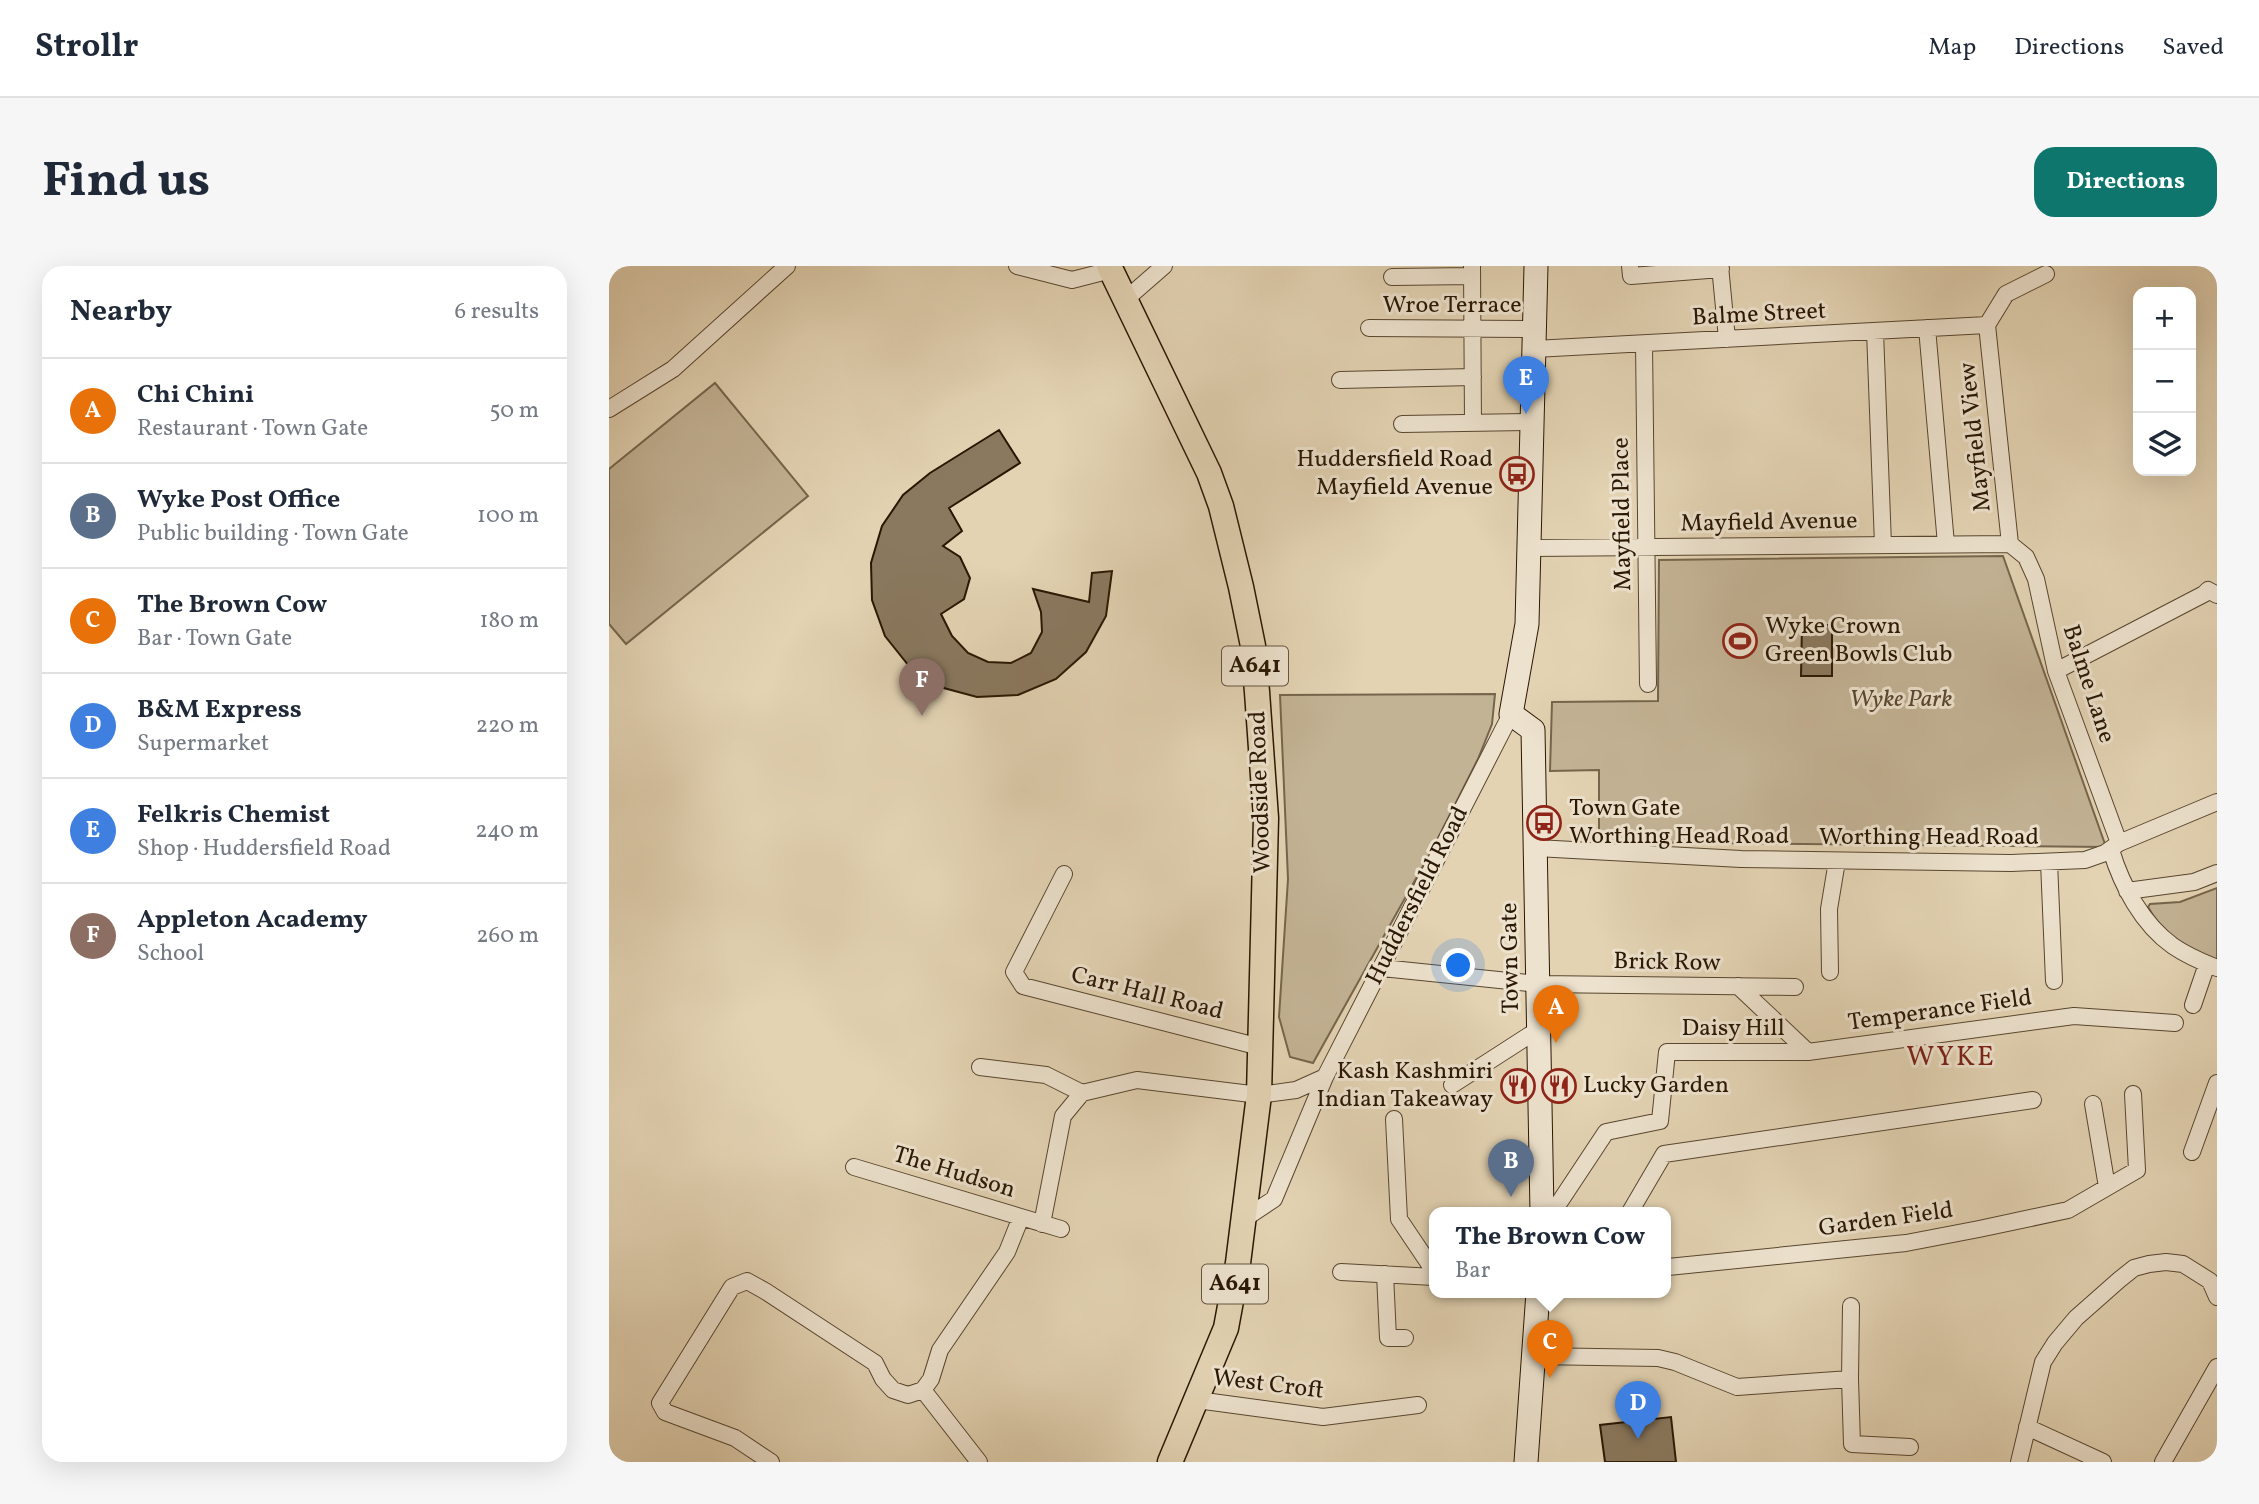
<!DOCTYPE html>
<html lang="en">
<head>
<meta charset="utf-8">
<style>
	body { margin:0; font-family:Vollkorn,serif; background:#f6f6f7; color:#1f2937 }
	.controls { position:absolute; right:21px; top:21px; display:grid; overflow:hidden; border-radius:14px; box-shadow:0 7px 28px #0002 }
	.controls button { width:63px; height:63px; display:grid; place-items:center; padding:0; border:0; border-bottom:2px solid #e0e1e3; background:#fff; color:#1f2937; font:35px sans-serif }
	.you { position:absolute; left:850px; top:700px; width:24px; height:24px; margin:-18px; border:5px solid #fff; border-radius:50%; background:#1a73e8; box-shadow:0 0 0 10px #1a73e833 }
	.badge { display:grid; place-items:center; width:46px; height:46px; border-radius:50%; background:#0f766e; color:#fff; font-size:23px; font-weight:700 }
	.pin { position:absolute; translate:-50% -58px; filter:drop-shadow(0 2px 4px #0008) }
	.pin::after { content:''; position:absolute; top:37px; width:24px; height:21px; background:inherit; clip-path:polygon(0 0,100% 0,50% 100%) }
	.popup { position:absolute; left:820px; top:941px; width:242px; height:91px; box-sizing:border-box; display:grid; place-content:center; border-radius:14px; background:#fff; filter:drop-shadow(0 2px 5px #0005); font-size:23px; white-space:nowrap; color:#747a83 }
	.popup b { font-size:26px; color:#1f2937 }
	.popup::after { content:''; position:absolute; left:50%; top:100%; margin-left:-14px; border:14px solid transparent; border-top-color:#fff }
	.list { margin:0; padding:0; list-style:none }
	h2 { display:flex; justify-content:space-between; align-items:center; height:91px; margin:0; padding:0 28px; font-size:30px }
	h2 small { font-size:23px; font-weight:400; color:#747a83 }
	.list li { display:grid; grid-template-columns:46px 1fr auto; gap:21px; align-items:center; box-sizing:border-box; height:105px; padding:0 28px; border-top:2px solid #e0e1e3 }
	.list b { display:block; font-size:26px; white-space:nowrap }
	.list p { margin:0; font-size:23px; white-space:nowrap; color:#747a83 }
	.list em { font-size:23px; font-style:normal; color:#747a83 }
	.icon { flex:none; width:38px; height:38px; fill:none; stroke:currentColor; stroke-width:2; stroke-linecap:round; stroke-linejoin:round }
	.map { position:relative; flex:none; width:1608px; height:1196px; overflow:hidden; border-radius:21px }
	header { display:flex; align-items:center; gap:42px; box-sizing:border-box; height:98px; padding:0 35px; background:#fff; border-bottom:2px solid #e0e1e3 }
	header strong { font-size:33px }
	nav { display:flex; gap:38px; margin-inline-start:auto; font-size:24px }
	.intro { display:flex; align-items:center; justify-content:space-between; box-sizing:border-box; height:168px; padding:0 42px }
	h1 { margin:0; font-size:49px }
	.button { padding:18px 32px; border-radius:21px; background:#0f766e; color:#fff; font-size:24px; font-weight:700 }
	main { display:flex; gap:42px; padding:0 42px }
	aside { flex:1; background:#fff; border-radius:21px; box-shadow:0 7px 28px #0002 }
	.map>svg:first-child { display:block }
	.green { fill:#c3b395; stroke:#76654c; stroke-width:2 }
	.building { fill:#8a795f; stroke:#291703; stroke-width:2 }
	.lines { fill:none; stroke-linecap:round; stroke-linejoin:round }
	.street-casing { stroke:#58462f; stroke-width:18 }
	.secondary-casing { stroke:#291703; stroke-width:25 }
	.primary-casing { stroke:#291703; stroke-width:27 }
	.street { stroke:#ede2ce; stroke-width:16 }
	.secondary { stroke:#ede2ce; stroke-width:23 }
	.primary { stroke:#e3d3b3; stroke-width:24 }
	.labels { text-anchor:middle; dominant-baseline:central; stroke-width:6; stroke-linejoin:round; paint-order:stroke }
	.shield { fill:#ede2ce; stroke:#645440; stroke-width:2 }
	.shield-label { font-size:23px; font-weight:bold; fill:#291703 }
	.street-label { font-size:24px; fill:#291703; stroke:#ede2ce }
	.poi-label { font-size:24px; fill:#291703; stroke:#ede2ce; text-anchor:start }
	.park-label { font-size:24px; font-style:italic; fill:#57462f; stroke:#ede2ce }
	.quarter-label { font-size:28px; letter-spacing:2px; fill:#7a1f14; stroke:#ede2ce }
</style>
</head>
<body>
<header>
<strong>Strollr</strong>
<nav><a>Map</a><a>Directions</a><a>Saved</a></nav>
</header>
<div class="intro"><h1>Find us</h1><a class="button">Directions</a></div>
<main>
<aside>
<h2>Nearby<small>6 results</small></h2>
<ul class="list">
<li><span class="badge" style="background:#e8710a">A</span><div><b>Chi Chini</b><p>Restaurant · Town Gate</p></div><em>50 m</em></li>
<li><span class="badge" style="background:#5c6f8a">B</span><div><b>Wyke Post Office</b><p>Public building · Town Gate</p></div><em>100 m</em></li>
<li><span class="badge" style="background:#e8710a">C</span><div><b>The Brown Cow</b><p>Bar · Town Gate</p></div><em>180 m</em></li>
<li><span class="badge" style="background:#3f7fe0">D</span><div><b>B&amp;M Express</b><p>Supermarket</p></div><em>220 m</em></li>
<li><span class="badge" style="background:#3f7fe0">E</span><div><b>Felkris Chemist</b><p>Shop · Huddersfield Road</p></div><em>240 m</em></li>
<li><span class="badge" style="background:#8d6e63">F</span><div><b>Appleton Academy</b><p>School</p></div><em>260 m</em></li>
</ul>
</aside>
<div class="map">
<svg width="1608" height="1196" viewBox="0 0 1608 1196">
	<rect width="100%" height="100%" fill="#e3d3b3"/>
	<filter id="stains"><feTurbulence type="fractalNoise" baseFrequency=".00286" numOctaves="4"/><feColorMatrix values="0 0 0 0 .2 0 0 0 0 .09 0 0 0 0 .02 0 0 0 .5 -.17"/></filter>
	<radialGradient id="worn" r=".72"><stop offset=".6" stop-color="#630" stop-opacity="0"/><stop offset="1" stop-color="#630" stop-opacity=".3"/></radialGradient>
	<!-- green -->
	<path class="green" d="M106,117L199,230L17,378L0,358V203Z
		M1394,290L1497,581L990,576V504L941,505L943,436L1049,435L1050,294Z
		M886,428L883,458L869,493L824,582L704,797L681,791L670,751L679,613L671,429Z
		M1608,622V696C1577,679 1557,673 1539,641L1541,638L1571,636Z"/>
	<!-- building -->
	<path class="building" d="M390,164L411,197L340,242L353,265L334,280L351,291L361,312L355,333L332,348L343,370L359,387L379,396L402,397L422,387L433,366L432,346L424,323L480,336L483,307L503,305L497,350L477,386L447,413L409,429L368,431L331,421L300,400L276,370L263,334L262,297L273,260L294,229L321,207Z
		M1193,359H1223V410H1192Z
		M1062,1151L1067,1196H996L991,1159Z"/>
	<g class="lines">
		<!-- street casing -->
		<g class="street-casing">
			<path id="street" d="M408,0L463,14L502,4
				M863,0L864,157
				M1021,0L1022,10L1112,3
				M1111,0L1118,73
				M783,11L863,10
				M516,34L555,0
				M1378,59L1401,278
				M1378,59L1397,28L1437,8
				M760,62L925,63
				M1318,62L1337,278
				M1266,65L1274,279
				M1035,78L1039,418
				M925,83L1378,59
				M731,114L864,111
				M0,143L64,103L178,0
				M793,158L923,156
				M1401,278L1417,291L1427,313L1447,405L1510,577
				M920,282L1401,278
				M1447,405L1595,328L1599,324L1608,329
				M927,582L1132,593L1402,597L1476,594L1496,587L1510,577L1608,536
				M1502,584C1513,620 1533,658 1564,680C1577,689 1593,696 1608,702
				M1440,596L1445,715
				M455,608L405,706L414,720L651,781
				M1518,625L1585,616L1608,607
				M773,702L929,718L1186,721
				M1221,706L1220,643L1228,595
				M1129,720L1199,786L1465,750L1566,757
				M1584,739L1598,698
				M371,801L437,809L473,827
				M843,819L930,763
				M1484,838L1498,921
				M785,853L790,953L825,1005
				M1583,886L1608,817
				M245,901L452,963
				M944,946L997,866L1051,855L1058,786H1199
				M1021,946L1055,888L1424,834
				M635,953L665,933L716,811
				M433,958L454,850L473,827L528,814L650,829L687,824L716,811L902,448
				M1056,998L1059,1001L1297,977L1370,963L1459,944L1528,904L1524,828
				M732,1006L825,1011
				M776,1008L779,1072H796
				M926,1090L1049,1092L1066,1096L1128,1121L1241,1113L1242,1040
				M1241,1113L1243,1178L1301,1181
				M314,1124L370,1196
				M588,1134L714,1151L809,1139
				M1418,1161L1494,1196
				M162,1196L126,1172L56,1146L51,1137L123,1021L138,1015L156,1025L266,1097L274,1113L284,1124L299,1129L314,1124L322,1113L331,1084L398,986L412,951
				M1410,1196L1434,1096L1446,1077L1467,1052L1510,1014L1525,1002L1540,998L1557,996L1574,998L1601,1015L1608,1031
				M1554,1196L1608,1101"/>
		</g>
		<!-- secondary casing -->
		<g class="secondary-casing">
			<path id="secondary" d="M927,0L918,358L902,448L924,464L933,946
				M917,1196L929,1026"/>
		</g>
		<!-- primary casing -->
		<g class="primary-casing">
			<path id="primary" d="M500,0L600,207L612,240L632,321L644,380L648,426L657,552L650,829L629,997L617,1062L561,1196"/>
		</g>
		<!-- street -->
		<use href="#street" class="street"/>
		<!-- secondary -->
		<use href="#secondary" class="secondary"/>
		<!-- primary -->
		<use href="#primary" class="primary"/>
	</g>
	<!-- icons -->
	<defs>
		<g id="bus-ring" transform="scale(1.75)"><circle r="9.5" fill="#ede2ce" stroke="#8f2418" stroke-width="1.5"/><path d="M-5-6H5V4H4V6H2V4H-2V6H-4V4H-5ZM-3.5-4V0h7V-4ZM-3.5 1.2v1.5H-2V1.2ZM2 1.2v1.5H3.5V1.2Z" fill="#8f2418"/></g>
		<g id="stadium-ring" transform="scale(1.75)"><circle r="9.5" fill="#ede2ce" stroke="#8f2418" stroke-width="1.5"/><path d="M0-5a6.5 5 0 1 0 0 10a6.5 5 0 1 0 0-10ZM-3.5-1.8h7v3.6h-7Z" fill="#8f2418"/></g>
		<g id="restaurant-ring" transform="scale(1.75)"><circle r="9.5" fill="#ede2ce" stroke="#8f2418" stroke-width="1.5"/><path d="M-5-6h1v4h1v-4h1v4h1v-4h1v5L-1.5 .5V6h-2V.5L-5-1ZM5-6V6H3V1.5H1.5Q1.5-4 5-6Z" fill="#8f2418"/></g>
	</defs>
	<g fill-rule="evenodd">
		<use href="#bus-ring" x="908" y="208"/>
		<use href="#stadium-ring" x="1131" y="375"/>
		<use href="#bus-ring" x="935" y="557"/>
		<use href="#restaurant-ring" x="909" y="820"/>
		<use href="#restaurant-ring" x="950" y="820"/>
	</g>
	<g class="labels">
		<!-- shield labels -->
		<g class="shield">
			<rect x="613" y="380.5" width="66" height="39" rx="5"/>
			<rect x="593" y="998.5" width="66" height="39" rx="5"/>
		</g>
		<g class="shield-label">
			<text x="646" y="400">A641</text>
			<text x="626" y="1018">A641</text>
		</g>
		<!-- street labels -->
		<g class="street-label">
			<text x="843" y="40">Wroe Terrace</text>
			<text transform="translate(1150 49) rotate(-3)">Balme Street</text>
			<text transform="translate(1367 171) rotate(-96)">Mayfield View</text>
			<text transform="translate(1014 248) rotate(-91)">Mayfield Place</text>
			<text transform="translate(1160 257) rotate(-1)">Mayfield Avenue</text>
			<text transform="translate(1479 418) rotate(72)">Balme Lane</text>
			<text transform="translate(652 526) rotate(-92)">Woodside Road</text>
			<text x="1320" y="572">Worthing Head Road</text>
			<text transform="translate(809 630) rotate(-63)">Huddersfield Road</text>
			<text transform="translate(902 692) rotate(-91)">Town Gate</text>
			<text transform="translate(1058 697) rotate(1)">Brick Row</text>
			<text transform="translate(538 728) rotate(14)">Carr Hall Road</text>
			<text transform="translate(1331 745) rotate(-8)">Temperance Field</text>
			<text x="1124" y="763">Daisy Hill</text>
			<text transform="translate(345 907) rotate(17)">The Hudson</text>
			<text transform="translate(1277 954) rotate(-8)">Garden Field</text>
			<text transform="translate(659 1119) rotate(7)">West Croft</text>
		</g>
		<!-- poi labels -->
		<g class="poi-label">
			<text x="884" y="194" text-anchor="end">Huddersfield Road<tspan x="884" dy="28">Mayfield Avenue</tspan></text>
			<text x="1156" y="361">Wyke Crown<tspan x="1156" dy="28">Green Bowls Club</tspan></text>
			<text x="960" y="543">Town Gate<tspan x="960" dy="28">Worthing Head Road</tspan></text>
			<text x="884" y="806" text-anchor="end">Kash Kashmiri<tspan x="884" dy="28">Indian Takeaway</tspan></text>
			<text x="974" y="820">Lucky Garden</text>
		</g>
		<!-- park labels -->
		<g class="park-label">
			<text x="1292" y="434">Wyke Park</text>
		</g>
		<!-- quarter labels -->
		<g class="quarter-label">
			<text x="1342" y="791">WYKE</text>
		</g>
	</g>
	<rect width="100%" height="100%" filter="url(#stains)"/>
	<rect width="100%" height="100%" fill="url(#worn)"/>
</svg>
<div class="controls">
<button>+</button>
<button>−</button>
<button><svg class="icon" aria-label="layers" viewBox="0 0 24 24"><path d="M12 4l9 5-9 5-9-5zM3 14l9 5 9-5"/></svg></button>
</div>
<div class="you"></div>
<div class="pin badge" style="left:947px;top:777px;background:#e8710a">A</div>
<div class="pin badge" style="left:902px;top:931px;background:#5c6f8a">B</div>
<div class="pin badge" style="left:941px;top:1112px;background:#e8710a">C</div>
<div class="popup"><b>The Brown Cow</b>Bar</div>
<div class="pin badge" style="left:1029px;top:1173px;background:#3f7fe0">D</div>
<div class="pin badge" style="left:917px;top:148px;background:#3f7fe0">E</div>
<div class="pin badge" style="left:313px;top:450px;background:#8d6e63">F</div>
</div>
</main>
</body>
</html>
